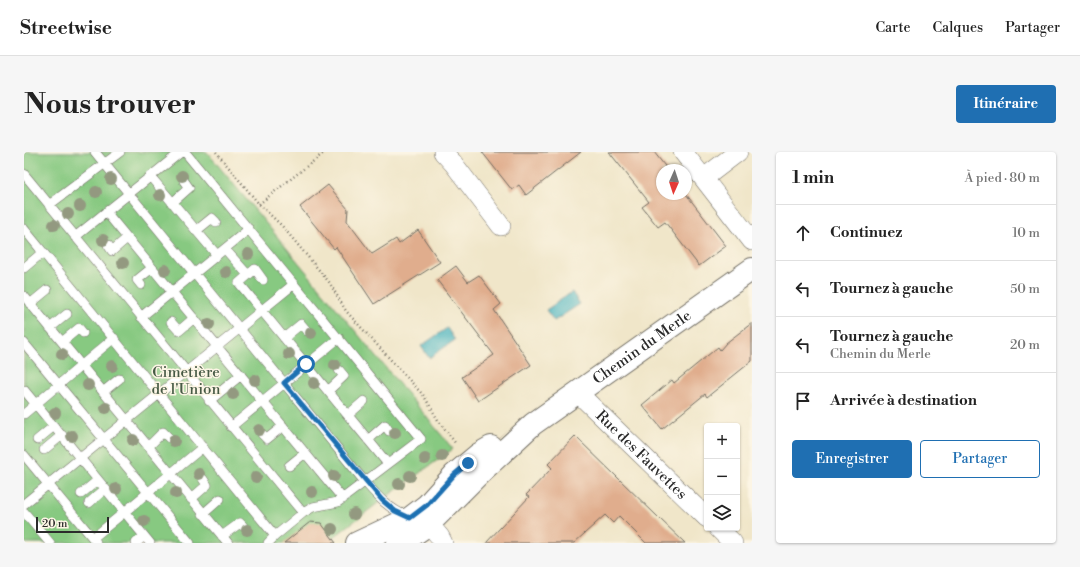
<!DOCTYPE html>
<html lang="fr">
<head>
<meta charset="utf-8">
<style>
	body { margin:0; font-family:"Libre Bodoni",serif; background:#f6f6f6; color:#222 }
	.controls { position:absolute; right:12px; bottom:12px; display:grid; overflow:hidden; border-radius:4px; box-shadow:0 1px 3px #0004 }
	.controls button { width:36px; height:36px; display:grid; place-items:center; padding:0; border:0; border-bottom:1px solid #e0e0e0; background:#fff; color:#222; font:20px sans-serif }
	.compass { position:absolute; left:632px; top:12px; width:36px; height:36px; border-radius:50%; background:#fff; box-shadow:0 1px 3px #0004; rotate:183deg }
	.scale { position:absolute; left:12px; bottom:10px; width:73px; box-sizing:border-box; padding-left:4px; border:2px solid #2b2b2b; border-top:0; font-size:11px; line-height:14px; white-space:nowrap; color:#2b2b2b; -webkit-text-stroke:3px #fcf5e5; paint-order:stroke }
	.stop { position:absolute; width:12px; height:12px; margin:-9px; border:3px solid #1f6fb2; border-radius:50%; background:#fff }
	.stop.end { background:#1f6fb2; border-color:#fff; box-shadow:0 1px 4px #0008 }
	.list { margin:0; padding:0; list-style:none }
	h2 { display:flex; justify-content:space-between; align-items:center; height:52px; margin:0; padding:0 16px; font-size:17px }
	h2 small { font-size:13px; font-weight:400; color:#767676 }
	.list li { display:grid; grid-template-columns:26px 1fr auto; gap:12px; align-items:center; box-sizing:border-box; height:56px; padding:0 16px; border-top:1px solid #e0e0e0 }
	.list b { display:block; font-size:15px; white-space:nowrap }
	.list p { margin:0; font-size:13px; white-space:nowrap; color:#767676 }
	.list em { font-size:13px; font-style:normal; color:#767676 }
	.actions { display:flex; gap:8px; padding:12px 16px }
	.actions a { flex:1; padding:9px 0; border:1px solid #1f6fb2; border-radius:4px; text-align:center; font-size:14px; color:#1f6fb2 }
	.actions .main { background:#1f6fb2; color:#fff }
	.icon { flex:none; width:22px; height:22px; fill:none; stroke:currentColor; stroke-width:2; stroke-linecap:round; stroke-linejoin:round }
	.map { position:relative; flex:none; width:728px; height:391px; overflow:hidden; border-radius:4px }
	header { display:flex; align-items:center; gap:24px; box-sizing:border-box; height:56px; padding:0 20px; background:#fff; border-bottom:1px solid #e0e0e0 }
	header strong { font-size:19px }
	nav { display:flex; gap:22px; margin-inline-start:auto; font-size:14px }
	.intro { display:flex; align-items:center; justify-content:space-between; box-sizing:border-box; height:96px; padding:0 24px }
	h1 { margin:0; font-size:28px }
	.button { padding:10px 18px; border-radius:4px; background:#1f6fb2; color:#fff; font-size:14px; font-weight:700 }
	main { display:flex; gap:24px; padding:0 24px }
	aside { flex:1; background:#fff; border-radius:4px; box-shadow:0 1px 3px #0004 }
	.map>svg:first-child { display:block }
	.green { fill:#87c981; stroke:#597a56 }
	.water { fill:#42b1bd; stroke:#366e74 }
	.building { fill:#e0ad8d }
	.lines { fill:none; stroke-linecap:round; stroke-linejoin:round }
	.lane-casing { stroke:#706c62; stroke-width:10 }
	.street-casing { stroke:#706c62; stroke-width:20 }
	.secondary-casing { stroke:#706c62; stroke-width:24 }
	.path { stroke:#706c62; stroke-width:2.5; stroke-dasharray:1 3; stroke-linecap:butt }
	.lane { stroke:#fff; stroke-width:9 }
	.street { stroke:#fff; stroke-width:19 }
	.secondary { stroke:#fff; stroke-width:22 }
	.tree { fill:#939980 }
	.route { stroke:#1f6fb2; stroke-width:5 }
	.labels { text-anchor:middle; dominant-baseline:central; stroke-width:3; stroke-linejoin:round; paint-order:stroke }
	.street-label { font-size:15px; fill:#2b2b2b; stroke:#fcf5e5 }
	.park-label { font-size:15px; fill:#475a45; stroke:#fcf5e5 }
</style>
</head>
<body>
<header>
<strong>Streetwise</strong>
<nav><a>Carte</a><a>Calques</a><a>Partager</a></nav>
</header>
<div class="intro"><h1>Nous trouver</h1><a class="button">Itinéraire</a></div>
<main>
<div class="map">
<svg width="728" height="391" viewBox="0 0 728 391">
	<rect width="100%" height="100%" fill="#fcf5e5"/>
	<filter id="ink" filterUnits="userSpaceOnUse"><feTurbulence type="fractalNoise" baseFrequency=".025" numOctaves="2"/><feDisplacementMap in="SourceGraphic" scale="8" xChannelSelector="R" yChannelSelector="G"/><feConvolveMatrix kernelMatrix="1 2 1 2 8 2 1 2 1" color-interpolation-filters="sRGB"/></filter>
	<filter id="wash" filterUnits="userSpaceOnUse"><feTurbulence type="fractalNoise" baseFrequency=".012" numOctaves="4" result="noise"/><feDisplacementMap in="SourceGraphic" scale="16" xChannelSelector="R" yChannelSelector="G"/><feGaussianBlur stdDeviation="0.9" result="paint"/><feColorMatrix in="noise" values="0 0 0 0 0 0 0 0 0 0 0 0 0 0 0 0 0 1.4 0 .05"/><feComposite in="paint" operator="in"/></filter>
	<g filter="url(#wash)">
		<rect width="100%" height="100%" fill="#f0e6c9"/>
		<!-- green -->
		<path class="green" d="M0,0H183L429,297L358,348L302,391H0Z"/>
		<!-- water -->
		<path class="water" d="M548,140L556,152L530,169L522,158Z
			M423,176L431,188L405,206L397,194Z"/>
		<g id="blocks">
			<!-- building -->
			<path class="building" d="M458,0H557L502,43L495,33L488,38Z
				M585,0H630L644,18H638V42H662L702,94L675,114L641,70L634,75L618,55L625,50Z
				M304,33L324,57L323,69L348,102L372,87L375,92L394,78L416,110L350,152L312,95L310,97L276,55Z
				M432,114L444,130L455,123L477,152L470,158L507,213L454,249L438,225L470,203L413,128Z
				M728,171V209L683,245L681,242L638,277L618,253L648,228L650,231L694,195L696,198L702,191Z
				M551,284L635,366L661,391H622L595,364L589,371L581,363L550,391H462L505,345L502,343L528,316L524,312Z
				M286,370L297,371L312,391H260Z"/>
		</g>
	</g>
	<g filter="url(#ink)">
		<use href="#blocks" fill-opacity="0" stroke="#706c62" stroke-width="1"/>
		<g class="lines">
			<!-- lane casing -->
			<g class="lane-casing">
				<path id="lane" d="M71,0L341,330C355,346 364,356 384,365
					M0,22L279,361L289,355L314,350L397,287L161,0
					M126,24L193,103
					M148,51L165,36L160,29
					M25,53L96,0
					M82,60L319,347
					M0,77L251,384L244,391
					M172,79L188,66L192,70
					M51,85L157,0
					M84,93L88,99L103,86
					M201,97L224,123
					M0,116L19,100
					M239,128L231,117L215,131L364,312
					M117,133L113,128L128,116
					M0,144L204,391
					M6,152L23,138
					M117,165L225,77
					M147,170L155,179L170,166
					M26,176L43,162
					M260,186L277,172L283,179
					M38,190L55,176L59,181
					M0,191L166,391
					M0,238L126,391
					M304,239L320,224L315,218
					M79,240L95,227
					M185,249L217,223
					M0,262L90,186
					M324,263L340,249
					M207,275L315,186
					M238,282L243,287L259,274
					M13,288L30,274
					M344,288L361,273L365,279
					M124,295L139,280L145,286
					M20,298L38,283
					M0,303L72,390
					M265,314L281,301
					M57,342L74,328
					M167,347L183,333L179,327
					M65,351L81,337
					M0,352L270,132
					M0,360L26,391
					M179,362L196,347
					M198,384L216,371L219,374
					M251,384L279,361
					M69,386L179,295
					M112,391L120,384"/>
			</g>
			<!-- street casing -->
			<g class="street-casing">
				<g id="street">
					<path d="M419,0L429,11L477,74"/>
					<path d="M659,0L728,89"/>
					<path d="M680,26L714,0"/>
					<path id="s1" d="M553,240L683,366"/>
					<path d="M391,367L405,372L416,385L419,391"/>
					<path d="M694,376L709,391"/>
				</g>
			</g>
			<!-- secondary casing -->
			<g class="secondary-casing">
				<g id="secondary">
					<path d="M333,391L386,366L403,353L430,323L455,302L467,295"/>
					<path id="s2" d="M374,391L383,387L405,372L455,322L509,272L728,117"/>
				</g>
			</g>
			<!-- path -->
			<path class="path" d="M192,0L235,52L258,74L305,130L322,159L400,244L414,268L432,292
				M235,52L301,0"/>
			<!-- lane -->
			<use href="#lane" class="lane"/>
			<!-- street -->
			<use href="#street" class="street"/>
			<!-- secondary -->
			<use href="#secondary" class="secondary"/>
		</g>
		<!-- trees -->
		<g class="tree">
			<circle cx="158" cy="24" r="6"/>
			<circle cx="87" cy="27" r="6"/>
			<circle cx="72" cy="40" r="6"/>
			<circle cx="136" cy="43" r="6"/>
			<circle cx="56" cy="54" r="6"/>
			<circle cx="44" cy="62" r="6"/>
			<circle cx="30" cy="73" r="6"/>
			<circle cx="79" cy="88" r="6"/>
			<circle cx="224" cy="102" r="6"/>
			<circle cx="99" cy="111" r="6"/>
			<circle cx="141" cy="118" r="6"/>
			<circle cx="202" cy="120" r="6"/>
			<circle cx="185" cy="172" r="6"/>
			<circle cx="287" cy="181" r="6"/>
			<circle cx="38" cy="202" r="6"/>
			<circle cx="265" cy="202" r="6"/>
			<circle cx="311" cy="213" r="6"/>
			<circle cx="88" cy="214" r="6"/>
			<circle cx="231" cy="228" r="6"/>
			<circle cx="290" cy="231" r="6"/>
			<circle cx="64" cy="233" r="6"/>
			<circle cx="209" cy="242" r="6"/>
			<circle cx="82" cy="256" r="6"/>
			<circle cx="31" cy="261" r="6"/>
			<circle cx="235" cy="278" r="6"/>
			<circle cx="371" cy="281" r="6"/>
			<circle cx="48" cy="284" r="6"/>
			<circle cx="109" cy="288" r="6"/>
			<circle cx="150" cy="289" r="6"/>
			<circle cx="418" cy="304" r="6"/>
			<circle cx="401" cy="307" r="6"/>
			<circle cx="175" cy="322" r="6"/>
			<circle cx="310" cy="324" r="6"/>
			<circle cx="386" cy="324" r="6"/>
			<circle cx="232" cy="325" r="6"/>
			<circle cx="375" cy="332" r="6"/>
			<circle cx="92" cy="337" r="6"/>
			<circle cx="288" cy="340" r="6"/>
			<circle cx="152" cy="341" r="6"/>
			<circle cx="330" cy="362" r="6"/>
			<circle cx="120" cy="369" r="6"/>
			<circle cx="308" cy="377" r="6"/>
			<circle cx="223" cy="378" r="6"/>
		</g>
	</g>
	<g class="lines" filter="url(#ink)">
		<!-- route -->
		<path class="route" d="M282,212L260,231L358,348L371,359L386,366L403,353L430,323L444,311"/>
	</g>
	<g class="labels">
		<!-- street labels -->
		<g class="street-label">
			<text stroke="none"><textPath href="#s2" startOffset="314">Chemin du Merle</textPath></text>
			<text stroke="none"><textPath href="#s1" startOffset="90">Rue des Fauvettes</textPath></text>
		</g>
		<!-- park labels -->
		<g class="park-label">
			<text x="162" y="220">Cimetière<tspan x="162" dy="17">de l'Union</tspan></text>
		</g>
	</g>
</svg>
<div class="controls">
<button>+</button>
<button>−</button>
<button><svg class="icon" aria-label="layers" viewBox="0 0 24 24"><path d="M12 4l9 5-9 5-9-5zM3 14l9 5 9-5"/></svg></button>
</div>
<svg class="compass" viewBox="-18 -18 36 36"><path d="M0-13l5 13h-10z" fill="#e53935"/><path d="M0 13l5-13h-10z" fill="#767676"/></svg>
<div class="scale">20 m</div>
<div class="stop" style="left:282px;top:212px"></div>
<div class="stop end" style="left:444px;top:311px"></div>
</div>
<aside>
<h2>1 min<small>À pied · 80 m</small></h2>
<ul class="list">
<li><svg class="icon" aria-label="ahead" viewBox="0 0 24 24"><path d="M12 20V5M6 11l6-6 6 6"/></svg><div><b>Continuez</b></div><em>10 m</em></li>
<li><svg class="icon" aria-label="left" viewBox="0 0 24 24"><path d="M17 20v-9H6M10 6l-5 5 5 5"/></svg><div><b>Tournez à gauche</b></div><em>50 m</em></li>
<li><svg class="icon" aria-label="left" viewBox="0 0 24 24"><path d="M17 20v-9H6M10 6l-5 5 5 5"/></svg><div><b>Tournez à gauche</b><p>Chemin du Merle</p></div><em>20 m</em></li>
<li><svg class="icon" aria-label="arrive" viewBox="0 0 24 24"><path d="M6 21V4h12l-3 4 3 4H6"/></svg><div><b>Arrivée à destination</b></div></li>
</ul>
<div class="actions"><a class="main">Enregistrer</a><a>Partager</a></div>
</aside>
</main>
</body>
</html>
